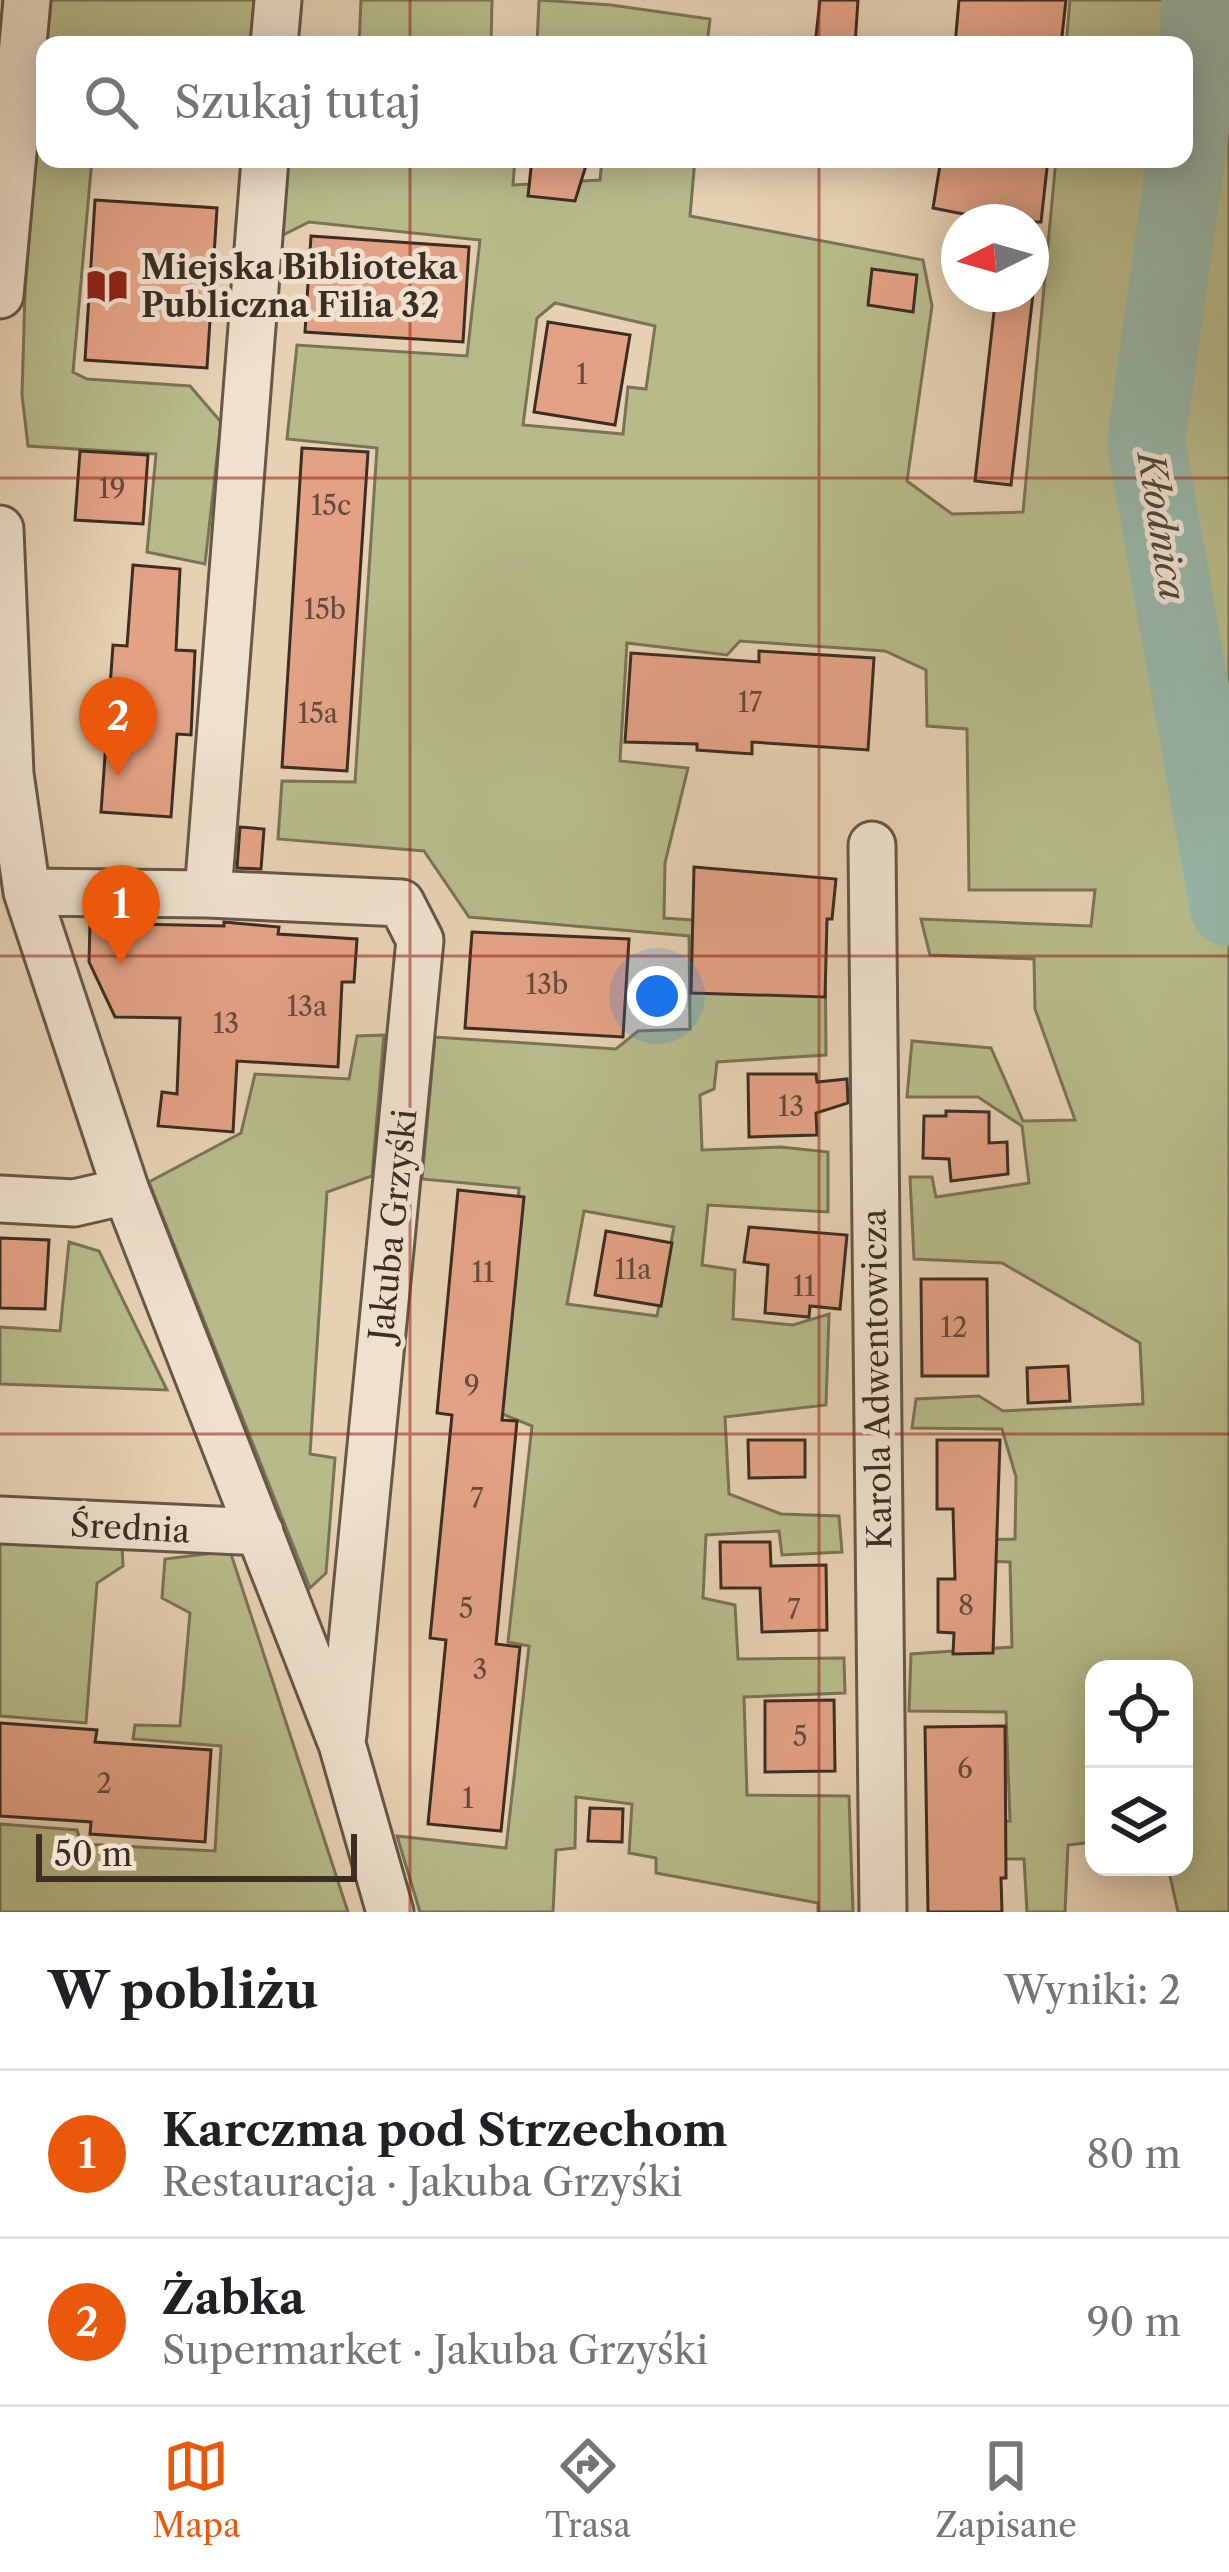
<!DOCTYPE html>
<html lang="pl">
<head>
<meta charset="utf-8">
<style>
	body { margin:0; font-family:"Libre Caslon Text",serif; background:#f6f6f6; color:#202124 }
	.controls { position:absolute; right:36px; bottom:36px; display:grid; overflow:hidden; border-radius:24px; box-shadow:0 6px 30px #0003 }
	.controls button { width:108px; height:108px; display:grid; place-items:center; padding:0; border:0; border-bottom:3px solid #e0e0e0; background:#fff; color:#202124; font:60px sans-serif }
	.compass { position:absolute; left:941px; top:204px; width:108px; height:108px; border-radius:50%; background:#fff; box-shadow:0 6px 30px #0003; rotate:265deg }
	.scale { position:absolute; left:36px; bottom:30px; width:321px; box-sizing:border-box; padding-left:12px; border:6px solid #3b2e23; border-top:0; font-size:33px; line-height:42px; white-space:nowrap; color:#3b2e23; -webkit-text-stroke:9px #efe1cd; paint-order:stroke }
	.you { position:absolute; left:657px; top:996px; width:42px; height:42px; margin:-30px; border:9px solid #fff; border-radius:50%; background:#1a73e8; box-shadow:0 0 0 18px #1a73e833 }
	.badge { display:grid; place-items:center; width:78px; height:78px; border-radius:50%; background:#ea580c; color:#fff; font-size:39px; font-weight:700 }
	.pin { position:absolute; translate:-50% -99px; filter:drop-shadow(0 3px 6px #0008) }
	.pin::after { content:''; position:absolute; top:63px; width:42px; height:36px; background:inherit; clip-path:polygon(0 0,100% 0,50% 100%) }
	.list { margin:0; padding:0; list-style:none }
	h2 { display:flex; justify-content:space-between; align-items:center; height:156px; margin:0; padding:0 48px; font-size:51px }
	h2 small { font-size:39px; font-weight:400; color:#757577 }
	.list li { display:grid; grid-template-columns:78px 1fr auto; gap:36px; align-items:center; box-sizing:border-box; height:168px; padding:0 48px; border-top:3px solid #e0e0e0 }
	.list b { display:block; font-size:45px; white-space:nowrap }
	.list p { margin:0; font-size:39px; white-space:nowrap; color:#757577 }
	.list em { font-size:39px; font-style:normal; color:#757577 }
	.icon { flex:none; width:66px; height:66px; fill:none; stroke:currentColor; stroke-width:2; stroke-linecap:round; stroke-linejoin:round }
	.map { position:relative; flex:none; width:1229px; height:1912px; overflow:hidden }
	.search { position:absolute; background:#fff; box-shadow:0 6px 30px #0003; left:36px; right:36px; top:36px; height:132px; display:flex; align-items:center; gap:30px; box-sizing:border-box; padding:0 42px; border-radius:24px; color:#757577; font-size:45px }
	.sheet { height:492px; background:#fff }
	nav { display:flex; justify-content:space-around; align-items:center; box-sizing:border-box; height:168px; border-top:3px solid #e0e0e0; background:#fff; font-size:33px; color:#757577 }
	nav a { display:grid; justify-items:center; gap:6px }
	nav .on { color:#ea580c }
	.map>svg:first-child { display:block }
	.green { fill:#b7bb8a; stroke:#797456; stroke-width:3; fill-rule:evenodd }
	.lines { fill:none; stroke-linecap:round; stroke-linejoin:round }
	.river { stroke:#97b7a8; stroke-width:78 }
	.building { fill:#e3a285; stroke:#3b2e23; stroke-width:3 }
	.street-casing { stroke:#665747; stroke-width:51 }
	.street { stroke:#efe1cd; stroke-width:45 }
	.grid { fill:none; stroke:#8f2418; stroke-width:3; stroke-opacity:0.55 }
	.labels { text-anchor:middle; dominant-baseline:central; stroke-width:10; stroke-linejoin:round; paint-order:stroke }
	.number-label { font-size:27px; fill:#654b3c }
	.poi-label { font-size:33px; font-weight:bold; fill:#3b2e23; stroke:#efe1cd; text-anchor:start }
	.street-label { font-size:33px; fill:#3b2e23; stroke:#efe1cd }
	.water-label { font-size:36px; font-style:italic; fill:#4d493e; stroke:#efe1cd }
</style>
</head>
<body>
<div class="map">
<svg width="1229" height="1912" viewBox="0 0 1229 1912">
	<rect width="100%" height="100%" fill="#e6d1b2"/>
	<filter id="stains"><feTurbulence type="fractalNoise" baseFrequency=".00167" numOctaves="4"/><feColorMatrix values="0 0 0 0 .2 0 0 0 0 .09 0 0 0 0 .02 0 0 0 .5 -.17"/></filter>
	<radialGradient id="worn" r=".72"><stop offset=".6" stop-color="#630" stop-opacity="0"/><stop offset="1" stop-color="#630" stop-opacity=".3"/></radialGradient>
	<!-- green -->
	<path class="green" d="M48,0H261L257,38L246,45H45V159H92L73,372L87,379L190,386L221,422L205,564L147,552L156,454L28,446L22,395L25,292Z
		M361,0H492L491,45H359Z
		M539,0L611,5L710,19L707,45H537Z
		M1070,0H1229V1912H1178L1168,1867H1184V1669H1094V1842L1068,1845L1065,1912H1027L1024,1859L934,1858L927,1830L1010,1821L1006,1712L909,1711L911,1654L1012,1647L1010,1562L980,1561L973,1540L1015,1539L1016,1477L1002,1429L912,1428L916,1399L979,1396L1003,1411L1143,1404L1140,1343L1002,1263L914,1259L910,1177H932L936,1197L1029,1183L1022,1126L978,1097H907L912,1041L991,1048L1023,1121L1075,1120L1035,1009L1034,959L930,955L921,919L1091,926L1095,890H969L967,729L927,726L926,670L885,651L740,641L727,655L627,643L620,761L688,768L665,863L664,918L825,929L826,1055L717,1062L714,1089L700,1095L702,1150L781,1147L828,1152V1212L708,1205L702,1265L735,1270L733,1319L793,1325L829,1314L826,1405L725,1417L729,1494L781,1514L839,1516L842,1552L782,1555L779,1531L706,1535L703,1598L735,1605L738,1659L844,1658L845,1693L744,1697L747,1795L849,1796L853,1912H818V1903L656,1873V1858L629,1853L632,1804L576,1797L575,1848L556,1850L553,1912H420L397,1836L506,1848L529,1646L508,1642L532,1426L500,1413L519,1188L422,1179L435,1037L616,1049L638,1031L690,1029L689,936L469,917L424,851L278,839L282,781L355,782L377,448L287,439L297,345L467,356L480,240L309,222L283,235L286,159H515L513,185L600,180L602,159H695L690,216L923,260L932,306L907,481L952,514L1023,512L1056,159H1184V45H1066ZM555,303L655,326L646,389L628,387L623,434L523,425L537,318ZM584,1211L674,1227L657,1316L567,1304Z
		M384,1035L372,1176L327,1192L310,1454L335,1458L326,1573L310,1588L149,1182L241,1133L255,1074L349,1079L357,1036Z
		M69,1242L99,1251L167,1390L0,1384V1327L60,1331Z
		M0,1535L122,1544L123,1566L97,1583L86,1723L0,1716Z
		M230,1551L348,1912H0V1824L77,1830L81,1844L215,1851L221,1746L133,1739L135,1725L180,1726L190,1613L162,1598L165,1559Z"/>
	<g class="lines">
		<!-- river -->
		<path class="river" d="M1200,0L1194,100L1146,442L1229,907"/>
	</g>
	<!-- building -->
	<path class="building" d="M820,0H858L855,45H815Z
		M959,0H1066L1061,45H955Z
		M532,159H588L575,201L528,196Z
		M941,159H1048L1041,222H1004L933,208Z
		M95,200L217,208L207,368L85,360Z
		M311,236L469,247L463,342L305,332Z
		M872,269L917,275L913,312L868,305Z
		M996,294H1033L1011,485L975,481Z
		M548,322L630,335L615,425L534,412Z
		M302,448L368,452L347,771L282,767Z
		M80,451L148,455L143,524L75,520Z
		M133,565L180,569L176,650L195,651L191,735L177,734L171,817L101,812L113,645L127,646Z
		M759,651L874,658L868,750L752,742V754L697,750V744L625,742L631,653L759,662Z
		M240,827L264,829L261,869L237,868Z
		M694,867L836,879L832,919H827L825,997L691,993Z
		M224,922L279,927L278,934L357,939L354,982H342L338,1067L237,1061L233,1132L158,1126L162,1092L177,1094L180,1018L115,1017L89,962L90,923L224,926Z
		M472,932L629,939L623,1037L465,1028Z
		M748,1074H816L817,1082L847,1079L848,1103L816,1113L817,1135L749,1137Z
		M946,1111L989,1112V1143L1007,1142L1008,1174L951,1181L949,1159L923,1158L924,1116H946Z
		M458,1190L524,1197L502,1420L517,1421L496,1644L520,1647L501,1831L428,1824L446,1640L430,1638L452,1415L437,1413Z
		M749,1227L847,1235L840,1309L810,1306L809,1317L765,1313L768,1265L744,1262Z
		M606,1231L672,1243L661,1306L595,1295Z
		M0,1238L49,1240L45,1309L0,1308Z
		M921,1279H987L988,1376H922Z
		M1068,1366L1070,1401L1028,1403L1027,1368Z
		M748,1440H805V1477L749,1478Z
		M937,1440H1000L993,1653L953,1654L954,1633L938,1632V1579H955L953,1509H937Z
		M720,1542H770L771,1566L826,1565L827,1630L762,1632L760,1588H721Z
		M834,1700L835,1771L765,1772V1701Z
		M0,1723L97,1730L95,1742L211,1750L205,1842L90,1834L91,1822L0,1816Z
		M1005,1726L1006,1878H1001L1002,1912H928L925,1727Z
		M590,1808L623,1809L622,1842L588,1841Z"/>
	<g class="lines">
		<!-- street casing -->
		<g class="street-casing">
			<path id="street" d="M274,45L278,0
				M0,295L27,0
				M0,529L10,774L27,892L126,1191L342,1744L390,1912
				M872,845L883,1912
				M27,892L208,894L401,903L420,940L343,1735
				M208,894L265,159
				M0,1199L74,1203L126,1191
				M0,1520L260,1532"/>
		</g>
		<!-- street -->
		<use href="#street" class="street"/>
	</g>
	<!-- grid -->
	<path class="grid" d="M410,0V45M819,0V45M410,159V1912M819,159V1912M0,478H1229M0,956H1229M0,1434H1229"/>
	<!-- icons -->
	<defs>
		<g id="library-bare" transform="scale(3.24)"><path d="M-6-4Q-3-5.5-.7-3.5V5Q-3 3-6 4ZM6-4Q3-5.5 .7-3.5V5Q3 3 6 4Z" fill="#8f2418" stroke="#efe1cd" stroke-width="2.5" paint-order="stroke"/></g>
	</defs>
	<g fill-rule="evenodd">
		<use href="#library-bare" x="107" y="286"/>
	</g>
	<g class="labels">
		<!-- number labels -->
		<g class="number-label">
			<text x="582" y="374">1</text>
			<text x="112" y="488">19</text>
			<text x="331" y="505">15c</text>
			<text x="325" y="609">15b</text>
			<text x="750" y="702">17</text>
			<text x="318" y="713">15a</text>
			<text x="547" y="984">13b</text>
			<text x="307" y="1006">13a</text>
			<text x="226" y="1023">13</text>
			<text x="791" y="1106">13</text>
			<text x="633" y="1269">11a</text>
			<text x="483" y="1272">11</text>
			<text x="804" y="1286">11</text>
			<text x="954" y="1327">12</text>
			<text x="472" y="1385">9</text>
			<text x="477" y="1498">7</text>
			<text x="966" y="1605">8</text>
			<text x="466" y="1608">5</text>
			<text x="794" y="1609">7</text>
			<text x="480" y="1669">3</text>
			<text x="800" y="1736">5</text>
			<text x="965" y="1768">6</text>
			<text x="104" y="1783">2</text>
			<text x="468" y="1798">1</text>
		</g>
		<!-- poi labels -->
		<g class="poi-label">
			<text x="141" y="267">Miejska Biblioteka<tspan x="141" dy="38">Publiczna Filia 32</tspan></text>
		</g>
		<!-- street labels -->
		<g class="street-label">
			<text transform="translate(393 1225) rotate(-84)">Jakuba Grzyśki</text>
			<text transform="translate(877 1379) rotate(-91)">Karola Adwentowicza</text>
			<text transform="translate(130 1528) rotate(3)">Średnia</text>
		</g>
		<!-- water labels -->
		<g class="water-label">
			<text transform="translate(1162 526) rotate(81)">Kłodnica</text>
		</g>
	</g>
	<rect width="100%" height="100%" filter="url(#stains)"/>
	<rect width="100%" height="100%" fill="url(#worn)"/>
</svg>
<div class="controls">
<button><svg class="icon" aria-label="locate" viewBox="0 0 24 24"><circle cx="12" cy="12" r="6"/><path d="M12 2v4M12 18v4M2 12h4M18 12h4"/></svg></button>
<button><svg class="icon" aria-label="layers" viewBox="0 0 24 24"><path d="M12 4l9 5-9 5-9-5zM3 14l9 5 9-5"/></svg></button>
</div>
<svg class="compass" viewBox="-18 -18 36 36"><path d="M0-13l5 13h-10z" fill="#e53935"/><path d="M0 13l5-13h-10z" fill="#757577"/></svg>
<div class="scale">50 m</div>
<div class="you"></div>
<div class="pin badge" style="left:121px;top:964px">1</div>
<div class="pin badge" style="left:118px;top:776px">2</div>
<div class="search"><svg class="icon" aria-label="search" viewBox="0 0 24 24"><circle cx="10" cy="10" r="6"/><path d="M15 15l6 6"/></svg>Szukaj tutaj</div>
</div>
<section class="sheet">
<h2>W pobliżu<small>Wyniki: 2</small></h2>
<ul class="list">
<li><span class="badge">1</span><div><b>Karczma pod Strzechom</b><p>Restauracja · Jakuba Grzyśki</p></div><em>80 m</em></li>
<li><span class="badge">2</span><div><b>Żabka</b><p>Supermarket · Jakuba Grzyśki</p></div><em>90 m</em></li>
</ul>
</section>
<nav>
<a class="on"><svg class="icon" aria-label="map" viewBox="0 0 24 24"><path d="M3 6l6-2 6 2 6-2v14l-6 2-6-2-6 2zM9 4v14M15 6v14"/></svg>Mapa</a>
<a><svg class="icon" aria-label="directions" viewBox="0 0 24 24"><path d="M12 3l9 9-9 9-9-9zM9 14v-3h6M13 9l2 2-2 2"/></svg>Trasa</a>
<a><svg class="icon" aria-label="saved" viewBox="0 0 24 24"><path d="M7 4h10v16l-5-4-5 4z"/></svg>Zapisane</a>
</nav>
</body>
</html>
